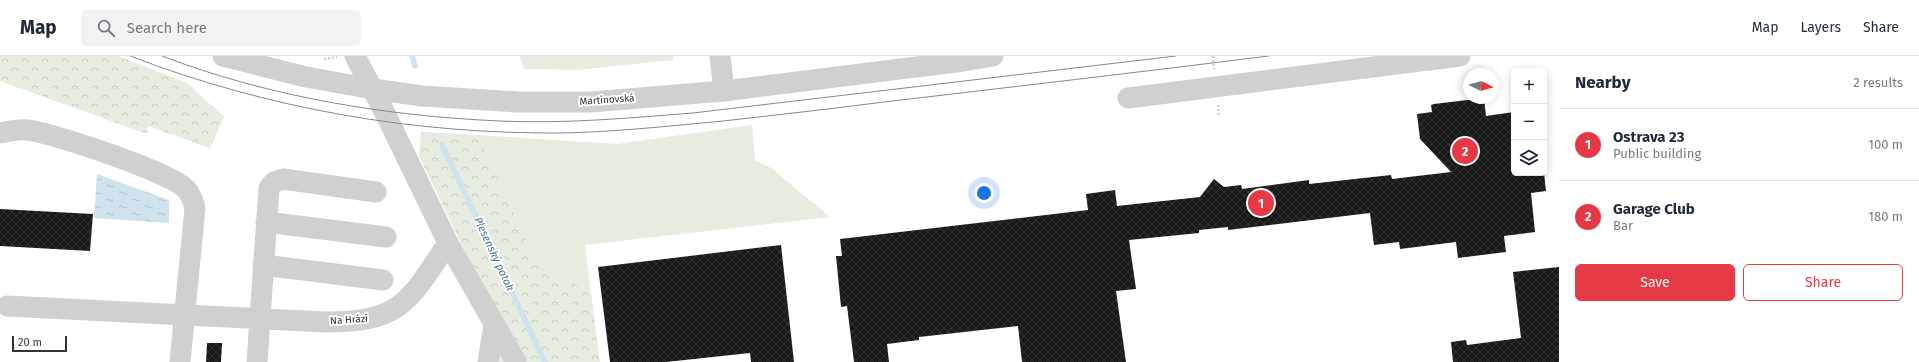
<!DOCTYPE html>
<html lang="en">
<head>
<meta charset="utf-8">
<style>
	body { margin:0; font-family:"Fira Sans",sans-serif; background:#f2f2f3; color:#1f2937 }
	.controls { position:absolute; right:12px; top:12px; display:grid; overflow:hidden; border-radius:6px; box-shadow:0 2px 10px #0003 }
	.controls button { width:36px; height:36px; display:grid; place-items:center; padding:0; border:0; border-bottom:1px solid #e0e1e3; background:#fff; color:#1f2937; font:20px sans-serif }
	.compass { position:absolute; left:1463px; top:12px; width:36px; height:36px; border-radius:50%; background:#fff; box-shadow:0 2px 10px #0003; rotate:96deg }
	.scale { position:absolute; left:12px; bottom:10px; width:55px; box-sizing:border-box; padding-left:4px; border:2px solid #333; border-top:0; font-size:11px; line-height:14px; white-space:nowrap; color:#333; -webkit-text-stroke:3px #fff; paint-order:stroke }
	.you { position:absolute; left:984px; top:137px; width:14px; height:14px; margin:-10px; border:3px solid #fff; border-radius:50%; background:#1a73e8; box-shadow:0 0 0 6px #1a73e833 }
	.badge { display:grid; place-items:center; width:26px; height:26px; border-radius:50%; background:#e63946; color:#fff; font-size:13px; font-weight:700 }
	.pin { position:absolute; translate:-50% -50%; border:2px solid #fff; box-shadow:0 1px 4px #0006 }
	.list { margin:0; padding:0; list-style:none }
	h2 { display:flex; justify-content:space-between; align-items:center; height:52px; margin:0; padding:0 16px; font-size:17px }
	h2 small { font-size:13px; font-weight:400; color:#747a83 }
	.list li { display:grid; grid-template-columns:26px 1fr auto; gap:12px; align-items:center; box-sizing:border-box; height:72px; padding:0 16px; border-top:1px solid #e0e1e3 }
	.list b { display:block; font-size:15px; white-space:nowrap }
	.list p { margin:0; font-size:13px; white-space:nowrap; color:#747a83 }
	.list em { font-size:13px; font-style:normal; color:#747a83 }
	.actions { display:flex; gap:8px; padding:12px 16px }
	.actions a { flex:1; padding:9px 0; border:1px solid #e63946; border-radius:6px; text-align:center; font-size:14px; color:#e63946 }
	.actions .main { background:#e63946; color:#fff }
	.icon { flex:none; width:22px; height:22px; fill:none; stroke:currentColor; stroke-width:2; stroke-linecap:round; stroke-linejoin:round }
	.map { position:relative; flex:none; width:1559px; height:306px; overflow:hidden }
	header { display:flex; align-items:center; gap:24px; box-sizing:border-box; height:56px; padding:0 20px; background:#fff; border-bottom:1px solid #e0e1e3 }
	header strong { font-size:19px }
	nav { display:flex; gap:22px; margin-inline-start:auto; font-size:14px }
	.search { width:280px; height:36px; background:#f2f2f3; display:flex; align-items:center; gap:10px; box-sizing:border-box; padding:0 14px; border-radius:6px; color:#747a83; font-size:15px }
	main { display:flex }
	aside { flex:1; background:#fff }
	.map>svg:first-child { display:block }
	.green { fill:#e6ecdf }
	.forest { fill:url(#forest-crowns) }
	.water { fill:url(#water-ripples) }
	.lines { fill:none; stroke-linecap:round; stroke-linejoin:round }
	.stream { stroke:#cfe2ee; stroke-width:5.5 }
	.building { fill:url(#building-cross-hatch) }
	.path { stroke:#cdcdcd; stroke-width:2.5; stroke-dasharray:2 2; stroke-linecap:butt }
	.minor { stroke:#d0d0d0; stroke-width:21 }
	.tram { stroke:#888; stroke-width:1 }
	.labels { text-anchor:middle; dominant-baseline:central; stroke-width:4; stroke-linejoin:round; paint-order:stroke }
	.street-label { font-size:10px; fill:#333; stroke:#fff }
	.water-label { font-size:11px; font-style:italic; fill:#3f7597; stroke:#fff }
</style>
</head>
<body>
<header>
<strong>Map</strong>
<div class="search"><svg class="icon" aria-label="search" viewBox="0 0 24 24"><circle cx="10" cy="10" r="6"/><path d="M15 15l6 6"/></svg>Search here</div>
<nav><a>Map</a><a>Layers</a><a>Share</a></nav>
</header>
<main>
<div class="map">
<svg width="1559" height="306" viewBox="0 0 1559 306">
	<defs>
		<pattern id="forest-crowns" width="20" height="18" patternUnits="userSpaceOnUse"><rect width="20" height="18" fill="#e6ecdf"/><path d="M2 6a3 3 0 1 1 6 0M12 15a3 3 0 1 1 6 0" fill="none" stroke="#c6cbc0"/></pattern>
		<pattern id="water-ripples" width="26" height="14" patternUnits="userSpaceOnUse"><rect width="26" height="14" fill="#cfe2ee"/><path d="M2 4q2-2 4 0t4 0M15 11q2-2 4 0t4 0" fill="none" stroke="#b2c2cd"/></pattern>
		<pattern id="building-cross-hatch" width="8" height="8" patternUnits="userSpaceOnUse"><rect width="8" height="8" fill="#1a1a1a"/><path d="M0 0l8 8M0 8l8-8" fill="none" stroke="#333"/></pattern>
	</defs>
	<rect width="100%" height="100%" fill="#fff"/>
	<!-- green -->
	<path class="green" d="M520,0H673V4L577,14L524,13Z
		M752,69L755,104L771,112L830,161L585,189L591,237L536,206L478,79L617,88Z"/>
	<!-- forest -->
	<path class="forest" d="M0,0H118L187,27L224,61L210,92L148,70L147,78L0,25Z
		M421,76L478,79L536,206L591,237L600,306H492L502,272L419,100Z"/>
	<!-- water -->
	<path class="water" d="M97,118L169,144V167L94,162Z"/>
	<g class="lines">
		<!-- stream -->
		<path class="stream" d="M412,0L415,10
			M442,89L545,306"/>
	</g>
	<!-- building -->
	<path class="building" d="M1484,42L1486,60L1514,56V117H1544L1546,135L1531,137L1535,176L1504,180L1506,196L1458,202L1456,186L1400,193L1399,186L1374,189L1370,157L1228,174V171L1199,174V177L1129,184L1136,233L1116,235L1126,306H1022L1018,270L919,281V284L887,288L889,306H854L847,250L841,251L836,200H842L840,183L1088,154L1086,138L1115,134L1117,150L1200,141L1214,123L1224,131L1241,129L1242,133L1309,124V128L1391,119L1392,123L1451,116L1420,83L1417,58L1432,56L1431,49L1434,48Z
		M0,153L93,158L90,195L0,190Z
		M781,189L794,306H751L750,297L666,306H610L598,211Z
		M1559,211V306H1453L1451,286L1466,284L1467,289L1521,282L1513,216Z
		M207,287H222L221,306H206Z"/>
	<g class="lines">
		<!-- path -->
		<path class="path" d="M1213,0L1214,13
			M324,3L337,1
			M1218,49L1219,61"/>
		<!-- minor -->
		<path class="minor" d="M223,0L306,21L373,33L422,40L518,46H591L724,35L964,5L993,0
			M355,0L384,55L448,187L516,306
			M720,0L724,35
			M1128,42L1460,0
			M0,77C9,75 18,73 27,74C51,76 172,117 186,133C191,138 193,145 195,152L180,306
			M266,166L386,181
			M263,209L383,224
			M7,250L326,266C402,266 409,245 448,187
			M257,306L269,132L274,126L283,123L376,136
			M488,306L494,269"/>
		<!-- tram -->
		<path class="tram" d="M130,0C268,53 414,78 561,77C615,76 669,70 723,65C776,59 830,53 884,46C1012,31 1141,16 1269,0
			M162,0C269,41 386,60 500,65C564,68 629,62 693,57L1176,0"/>
	</g>
	<g class="labels">
		<!-- street labels -->
		<g class="street-label">
			<text transform="translate(607 44) rotate(-4)">Martinovská</text>
			<text transform="translate(349 264) rotate(-4)">Na Hrázi</text>
		</g>
		<!-- water labels -->
		<g class="water-label">
			<text transform="translate(494 198) rotate(65)">Plesenský potok</text>
		</g>
	</g>
</svg>
<div class="controls">
<button>+</button>
<button>−</button>
<button><svg class="icon" aria-label="layers" viewBox="0 0 24 24"><path d="M12 4l9 5-9 5-9-5zM3 14l9 5 9-5"/></svg></button>
</div>
<svg class="compass" viewBox="-18 -18 36 36"><path d="M0-13l5 13h-10z" fill="#e53935"/><path d="M0 13l5-13h-10z" fill="#747a83"/></svg>
<div class="scale">20 m</div>
<div class="you"></div>
<div class="pin badge" style="left:1261px;top:147px">1</div>
<div class="pin badge" style="left:1465px;top:95px">2</div>
</div>
<aside>
<h2>Nearby<small>2 results</small></h2>
<ul class="list">
<li><span class="badge">1</span><div><b>Ostrava 23</b><p>Public building</p></div><em>100 m</em></li>
<li><span class="badge">2</span><div><b>Garage Club</b><p>Bar</p></div><em>180 m</em></li>
</ul>
<div class="actions"><a class="main">Save</a><a>Share</a></div>
</aside>
</main>
</body>
</html>
